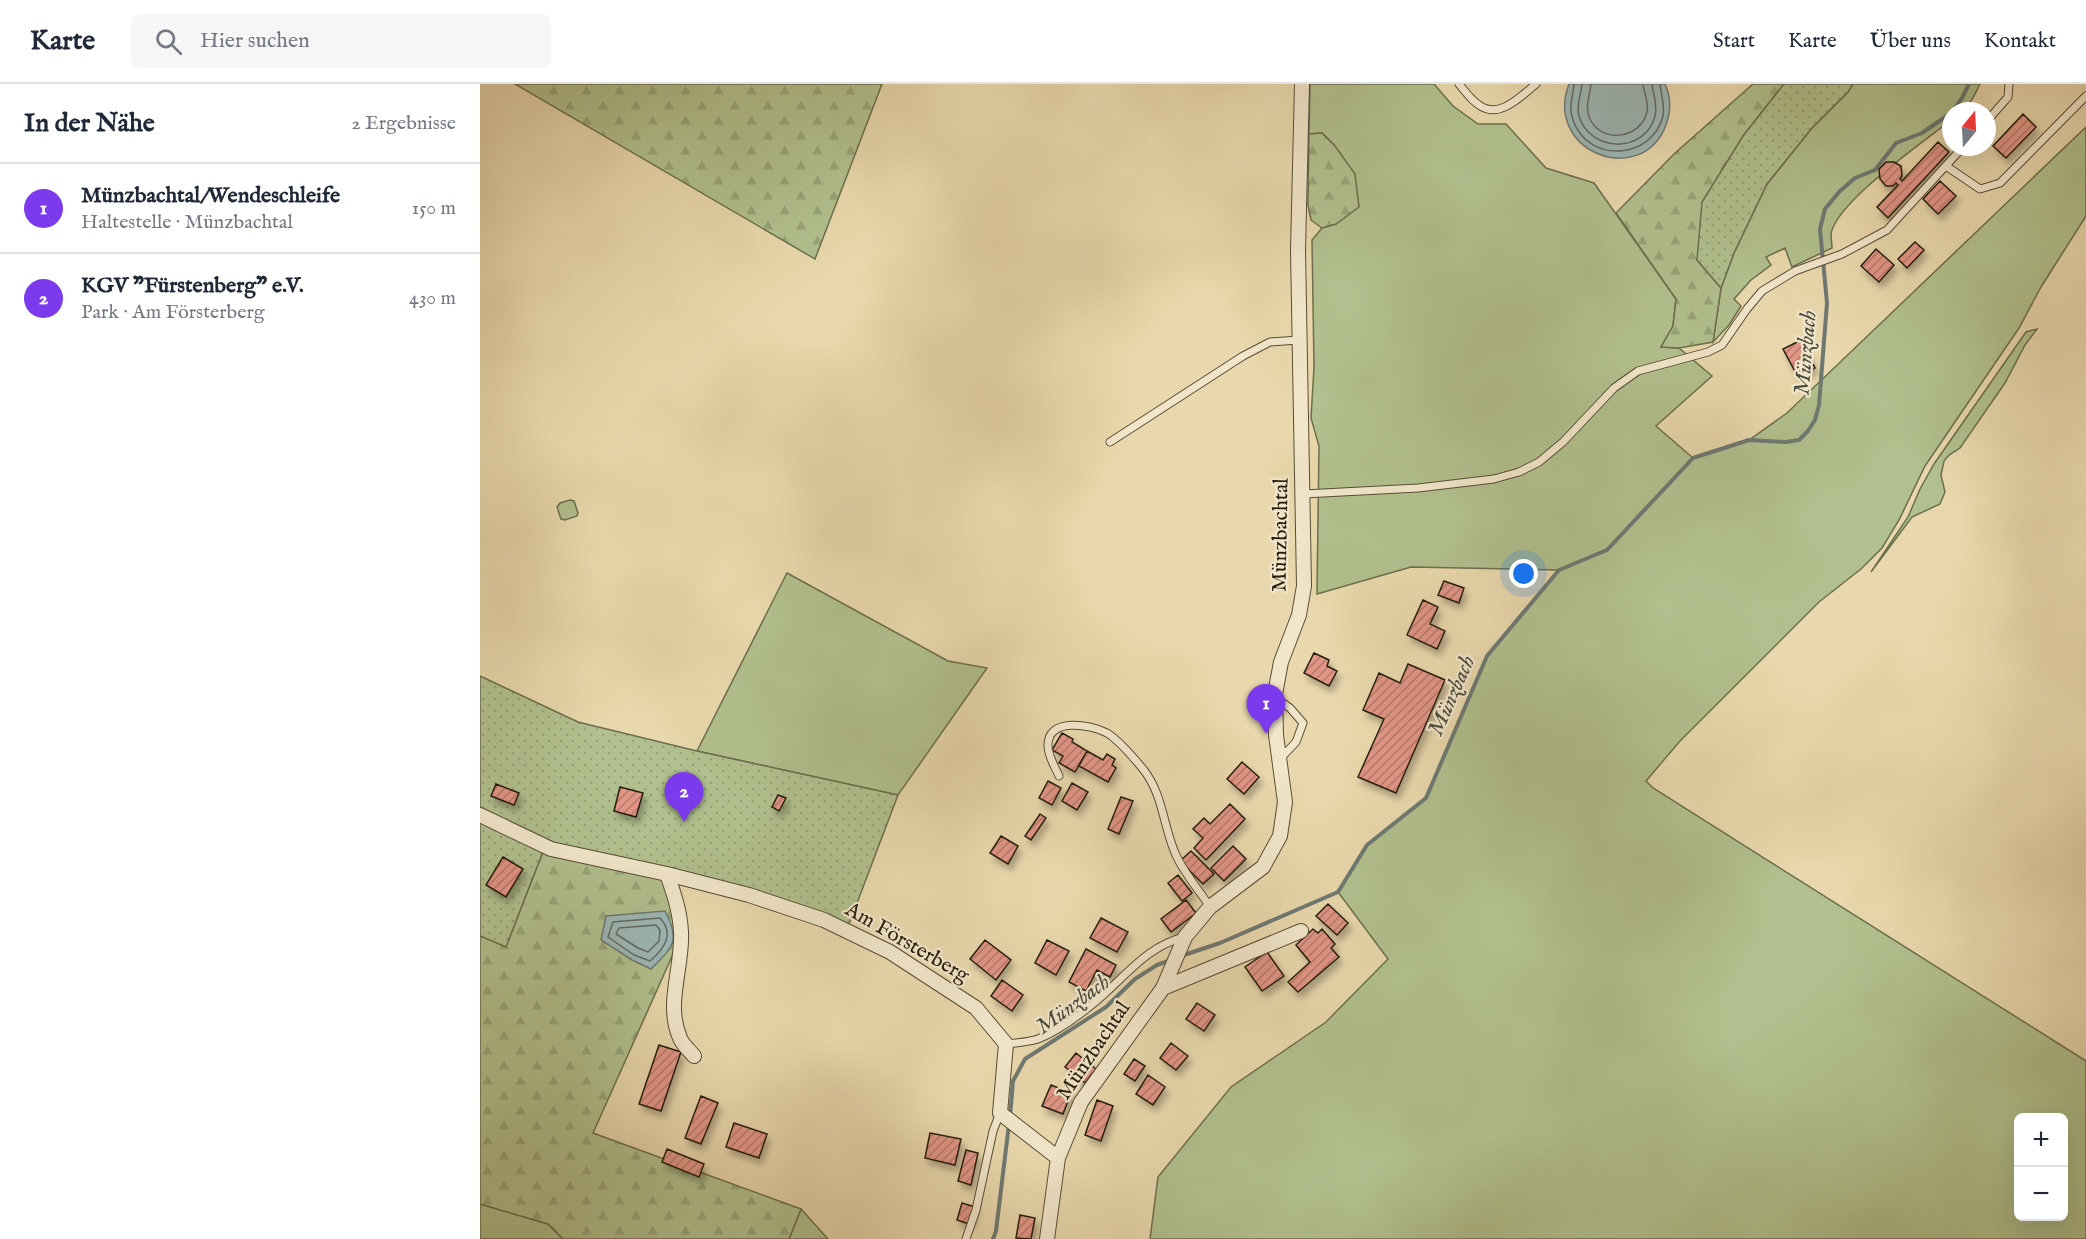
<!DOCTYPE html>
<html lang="de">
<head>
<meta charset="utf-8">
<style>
	body { margin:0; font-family:"IM FELL English",serif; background:#f6f6f7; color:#1f2937 }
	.controls { position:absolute; right:18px; bottom:18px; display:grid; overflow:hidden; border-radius:9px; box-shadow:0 6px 24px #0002 }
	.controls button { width:54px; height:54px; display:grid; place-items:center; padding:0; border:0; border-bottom:2px solid #e0e1e3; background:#fff; color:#1f2937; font:30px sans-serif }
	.compass { position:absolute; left:1462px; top:18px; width:54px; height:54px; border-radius:50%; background:#fff; box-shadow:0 6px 24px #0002; rotate:18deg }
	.you { position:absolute; left:1044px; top:490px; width:21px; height:21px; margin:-15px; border:4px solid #fff; border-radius:50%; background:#1a73e8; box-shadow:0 0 0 9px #1a73e833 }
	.badge { display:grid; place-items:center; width:39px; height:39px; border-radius:50%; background:#7c3aed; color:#fff; font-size:20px; font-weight:700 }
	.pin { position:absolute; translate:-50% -50px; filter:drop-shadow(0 2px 3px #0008) }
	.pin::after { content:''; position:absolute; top:32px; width:21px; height:18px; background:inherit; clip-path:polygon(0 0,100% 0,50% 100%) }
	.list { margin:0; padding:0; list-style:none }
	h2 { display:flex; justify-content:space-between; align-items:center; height:78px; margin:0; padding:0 24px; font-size:26px }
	h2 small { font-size:20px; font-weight:400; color:#747a83 }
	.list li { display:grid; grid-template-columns:39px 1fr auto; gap:18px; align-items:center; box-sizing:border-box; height:90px; padding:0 24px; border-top:2px solid #e0e1e3 }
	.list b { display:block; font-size:22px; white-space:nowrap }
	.list p { margin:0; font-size:20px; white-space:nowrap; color:#747a83 }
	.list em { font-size:20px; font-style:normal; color:#747a83 }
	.icon { flex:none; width:33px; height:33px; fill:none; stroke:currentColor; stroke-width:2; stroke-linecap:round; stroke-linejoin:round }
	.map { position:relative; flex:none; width:1606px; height:1155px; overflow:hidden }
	header { display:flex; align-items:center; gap:36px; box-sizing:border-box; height:84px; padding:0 30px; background:#fff; border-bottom:2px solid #e0e1e3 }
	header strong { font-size:28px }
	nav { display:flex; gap:33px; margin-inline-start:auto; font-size:21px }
	.search { width:420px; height:54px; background:#f6f6f7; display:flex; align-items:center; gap:15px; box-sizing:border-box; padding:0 21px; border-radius:9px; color:#747a83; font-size:22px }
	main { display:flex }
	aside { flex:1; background:#fff }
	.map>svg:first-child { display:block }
	.grass { fill:#b1c08e; stroke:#6c6e4e; stroke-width:1.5; fill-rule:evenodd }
	.forest { fill:url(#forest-firs); stroke:#6c6e4e; stroke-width:1.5 }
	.garden { fill:url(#garden-dots); stroke:#6c6e4e; stroke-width:1.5 }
	.water { fill:#9cb7b5; stroke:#6e7972; stroke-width:1.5 }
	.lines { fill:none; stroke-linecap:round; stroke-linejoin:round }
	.shore { stroke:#626a61; stroke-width:1.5 }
	.stream { stroke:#6e7972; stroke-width:4 }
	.building { fill:url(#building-hatch); stroke:#281d0d; stroke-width:1.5; filter:url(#shadow) }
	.lane-casing { stroke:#584c35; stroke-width:9 }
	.street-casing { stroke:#584c35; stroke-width:16 }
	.lane { stroke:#f1e6ca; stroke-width:7 }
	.street { stroke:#f1e6ca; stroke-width:14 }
	.labels { text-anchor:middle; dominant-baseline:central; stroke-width:4.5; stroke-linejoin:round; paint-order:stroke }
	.street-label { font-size:21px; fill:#281d0d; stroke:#f1e6ca }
	.water-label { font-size:22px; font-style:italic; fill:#4b4b3f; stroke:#f1e6ca }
</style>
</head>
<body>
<header>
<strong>Karte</strong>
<div class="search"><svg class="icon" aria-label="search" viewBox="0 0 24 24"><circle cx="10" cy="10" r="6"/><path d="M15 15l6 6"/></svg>Hier suchen</div>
<nav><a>Start</a><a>Karte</a><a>Über uns</a><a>Kontakt</a></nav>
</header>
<main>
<aside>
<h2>In der Nähe<small>2 Ergebnisse</small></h2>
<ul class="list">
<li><span class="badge">1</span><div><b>Münzbachtal/Wendeschleife</b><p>Haltestelle · Münzbachtal</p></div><em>150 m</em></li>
<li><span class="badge">2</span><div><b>KGV &quot;Fürstenberg&quot; e.V.</b><p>Park · Am Försterberg</p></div><em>430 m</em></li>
</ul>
</aside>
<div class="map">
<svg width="1606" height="1155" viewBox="0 0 1606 1155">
	<defs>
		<pattern id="forest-firs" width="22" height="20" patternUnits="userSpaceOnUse" patternTransform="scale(1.5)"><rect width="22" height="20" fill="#b1c08e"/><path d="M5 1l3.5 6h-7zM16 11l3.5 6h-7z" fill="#98a579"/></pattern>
		<pattern id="garden-dots" width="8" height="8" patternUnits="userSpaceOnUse" patternTransform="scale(1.5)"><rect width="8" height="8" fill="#b1c08e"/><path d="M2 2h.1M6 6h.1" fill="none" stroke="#98a579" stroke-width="1.8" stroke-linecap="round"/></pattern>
		<pattern id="building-hatch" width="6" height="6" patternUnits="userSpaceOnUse" patternTransform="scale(1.5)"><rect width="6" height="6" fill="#e09585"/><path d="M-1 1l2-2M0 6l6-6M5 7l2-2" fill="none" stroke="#b6796b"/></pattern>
		<filter id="shadow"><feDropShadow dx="3.5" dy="6" stdDeviation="3" flood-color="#0004"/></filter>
	</defs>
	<rect width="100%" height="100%" fill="#e9d8ad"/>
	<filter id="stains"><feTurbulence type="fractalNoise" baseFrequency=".00333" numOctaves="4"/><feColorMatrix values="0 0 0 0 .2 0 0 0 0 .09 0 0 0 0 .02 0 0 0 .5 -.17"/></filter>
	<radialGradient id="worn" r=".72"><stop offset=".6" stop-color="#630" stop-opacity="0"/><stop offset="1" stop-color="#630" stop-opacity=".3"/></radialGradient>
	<!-- grass -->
	<path class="grass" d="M830,0H954L973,22L998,40H1026L1066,84L1114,99L1196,215L1193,242L1181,263L1199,264L1232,292L1176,342L1213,374L1269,356L1307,329L1606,43V132L1561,203L1539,244L1445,382L1419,436L1402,464L1381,485L1339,518L1200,657L1166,697L1173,704L1606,977V1155H670L678,1093L751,1003L846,938L908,875L858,808L887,761L946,714L1007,572L1079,486L931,483L837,510L839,362L831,334L834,283L832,156L842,144L856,140L855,62L842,49L829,50ZM1538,1034H1584V1132H1538Z
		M1373,0H1500C1492,15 1490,27 1471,27V36C1445,57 1356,118 1351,150C1351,154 1352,160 1352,164L1312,183L1305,164L1286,173L1291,181L1271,196L1254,215L1261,222L1249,241L1233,258L1241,204L1254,169L1287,100L1332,44L1368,8Z
		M1557,245L1545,261L1525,299L1480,364L1469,371L1464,377L1461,391L1465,408L1460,420L1432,433L1391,488L1428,433L1440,405L1454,380L1546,248Z
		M90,416L94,417L98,429L97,432L85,436L81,435L77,423L80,419Z
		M307,489L468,577L507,584L418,711L217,667Z
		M0,1120L68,1140L83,1155H0Z
		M321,1125L348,1155H309Z"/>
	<!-- forest -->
	<path class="forest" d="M35,0H402L335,175Z
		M1273,0H1304L1263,52L1217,176L1241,204L1233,258L1199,264L1181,263L1193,242L1196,215L1136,129L1194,70Z
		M842,49L855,62L875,90L879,123L856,140L842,144L831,136L828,121L829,50Z
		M64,765L187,790L202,850L113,1049L321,1125L309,1155H83L68,1140L0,1120V852L26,862Z"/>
	<!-- garden -->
	<path class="garden" d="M1304,0H1373L1368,8L1332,44L1287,100L1254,169L1241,204L1217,176L1222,118L1263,52Z
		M0,592L98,638L217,667L418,711L366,848L344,836L64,765L26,863L0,852Z"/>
	<!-- water -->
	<path class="water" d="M1089,0H1185C1191,13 1191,27 1186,41C1162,105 1063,68 1089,0Z
		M185,827C201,857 193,863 171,885L152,876L121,856L126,832Z"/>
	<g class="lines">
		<!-- shore -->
		<path class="shore" d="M1094,0C1093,13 1088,23 1093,36C1108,80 1172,76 1183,32C1185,20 1181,11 1180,0
			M1102,0C1101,11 1096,20 1099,32C1110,69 1165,70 1175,32C1178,20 1173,11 1172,0
			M1111,0C1110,12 1105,21 1109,33C1120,60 1160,56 1167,28C1169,18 1164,10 1163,0
			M180,834C195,850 184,865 170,877L154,871L128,853L133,838Z
			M176,841L180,846L179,857L168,868L158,864L136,850L139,844Z"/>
		<!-- stream -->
		<path class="stream" d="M1473,27L1482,14L1489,0
			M701,872L740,859L858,808L887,761L946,714L1007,572L1079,486L1127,466L1213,374L1269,356L1306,358L1319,356L1328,347L1335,336L1339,321L1347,219L1340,145L1345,125L1359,108L1375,94L1395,86L1416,59L1442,49L1471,29
			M530,1033L533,997L545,975L626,923L655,895L677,881L691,876
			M513,1155L516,1147L529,1040"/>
	</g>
	<!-- building -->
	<path class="building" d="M1543,30L1556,43L1526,74L1513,62Z
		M1458,58L1469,68L1408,134L1397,123L1418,101L1416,99L1413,102H1406L1400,95L1399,85L1406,78H1414L1421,82L1422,92L1420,95L1422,97Z
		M1460,97L1476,112L1458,130L1443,115Z
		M1435,158L1444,166L1427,184L1418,175Z
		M1396,165L1414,181L1399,198L1381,182Z
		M1321,256L1335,284L1318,293L1303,265Z
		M964,497L984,504L979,519L958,511Z
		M943,516L958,523L950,540L965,547L957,565L927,551Z
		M834,569L849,576L847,582L857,587L849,602L824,589Z
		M928,580L965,596L916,709L878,693L904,635L883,626L899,589L920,599Z
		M582,649L593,655L592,658L607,667L595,688L579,679L583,672L572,666Z
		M607,667L623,676L627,670L635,675L632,681L636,684L628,698L599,682Z
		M762,678L779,693L764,710L747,695Z
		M568,697L581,704L572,721L559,714Z
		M592,699L608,708L597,726L582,717Z
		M16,700L39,709L34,721L11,712Z
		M140,703L163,709L156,733L134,727Z
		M298,711L306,714L299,727L292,723Z
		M641,713L653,717L639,750L628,745Z
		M750,720L765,735L726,776L714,764L723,754L713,745L724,734L730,740Z
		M560,730L566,734L551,756L545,752Z
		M521,752L538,762L528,780L510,769Z
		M753,762L766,775L744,797L731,784Z
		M711,767L734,790L723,800L700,777Z
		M23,773L43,785L26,813L6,801Z
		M698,791L712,809L702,817L688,799Z
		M706,816L716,829L691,848L681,835Z
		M848,820L868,839L857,851L836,832Z
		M621,834L648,848L637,868L610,854Z
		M833,845L838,849L842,845L855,860L851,864L859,873L818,908L808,898L830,878L816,861Z
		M505,856L531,876L516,896L490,875Z
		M567,856L589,867L576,891L555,879Z
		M606,865L636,881L630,893L617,886L606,907L589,898Z
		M787,868L804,892L782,907L765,883Z
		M522,896L543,911L532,927L511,912Z
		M717,919L735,931L724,947L706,935Z
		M691,959L708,972L696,986L680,974Z
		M179,961L201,968L181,1027L159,1020Z
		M596,969L616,985L605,999L585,983Z
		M654,975L665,982L655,997L644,990Z
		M668,991L685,1003L673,1021L656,1010Z
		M571,1001L591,1009L583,1030L562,1022Z
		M221,1012L238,1019L221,1060L205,1054Z
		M617,1016L633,1022L621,1057L605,1051Z
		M254,1039L287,1050L279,1074L246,1063Z
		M450,1049L481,1055L475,1081L445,1074Z
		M187,1065L224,1080L219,1093L182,1078Z
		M486,1066L498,1069L491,1101L478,1097Z
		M482,1119L495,1123L489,1140L477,1136Z
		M540,1131L555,1134L551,1155L536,1154Z"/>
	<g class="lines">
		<!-- lane casing -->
		<g class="lane-casing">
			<path id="lane" d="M979,0C985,7 991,16 999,21C1019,36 1041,12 1056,0
				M1507,37L1528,13L1529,0
				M1466,82L1500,105L1520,99L1606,12
				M630,358L763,272L790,258L819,256
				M824,410L938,404L1014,395L1039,388L1059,378L1083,358L1134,304L1158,287L1228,268L1242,261L1267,225L1282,207L1315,187L1362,170L1407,146L1483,63
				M796,614L810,624L823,639L816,658L799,676
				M579,692C575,683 568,672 568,662C567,633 610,640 627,649C640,657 653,673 663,685C683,710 683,741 695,769C703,788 719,806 730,823
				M526,960C536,959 548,958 558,955C576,948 594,935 609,923C641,899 664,862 705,853
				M486,1155L496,1126L513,1047L520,1029"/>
		</g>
		<!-- street casing -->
		<g class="street-casing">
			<path id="street" d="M0,731L71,765L187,790L269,811L344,836L410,868L496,924L526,960L520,1029L578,1074
				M187,790C194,810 200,827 201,848C203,883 185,920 200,954C202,960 209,966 214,972
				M683,904L821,847
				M567,1155L578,1074L601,1018L683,904L705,853L730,823L783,783L800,752L805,718L796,651L795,610L801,578L819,531L824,502L818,166L822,0"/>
		</g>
		<!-- lane -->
		<use href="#lane" class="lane"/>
		<!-- street -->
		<use href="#street" class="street"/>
	</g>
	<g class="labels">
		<!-- street labels -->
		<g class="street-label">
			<text transform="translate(801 451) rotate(-89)">Münzbachtal</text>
			<text transform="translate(427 859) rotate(30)">Am Försterberg</text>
			<text transform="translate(614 967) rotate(-56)">Münzbachtal</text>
		</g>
		<!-- water labels -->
		<g class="water-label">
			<text transform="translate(1326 269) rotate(-85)">Münzbach</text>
			<text transform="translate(972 612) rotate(-66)">Münzbach</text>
			<text transform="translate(593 921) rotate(-36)">Münzbach</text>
		</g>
	</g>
	<rect width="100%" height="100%" filter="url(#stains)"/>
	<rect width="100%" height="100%" fill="url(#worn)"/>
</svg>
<div class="controls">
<button>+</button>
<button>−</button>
</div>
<svg class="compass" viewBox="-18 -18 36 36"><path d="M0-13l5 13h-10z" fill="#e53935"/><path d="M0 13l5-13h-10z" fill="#747a83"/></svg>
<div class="you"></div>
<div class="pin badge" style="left:786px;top:650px">1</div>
<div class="pin badge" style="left:204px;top:738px">2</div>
</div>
</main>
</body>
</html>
